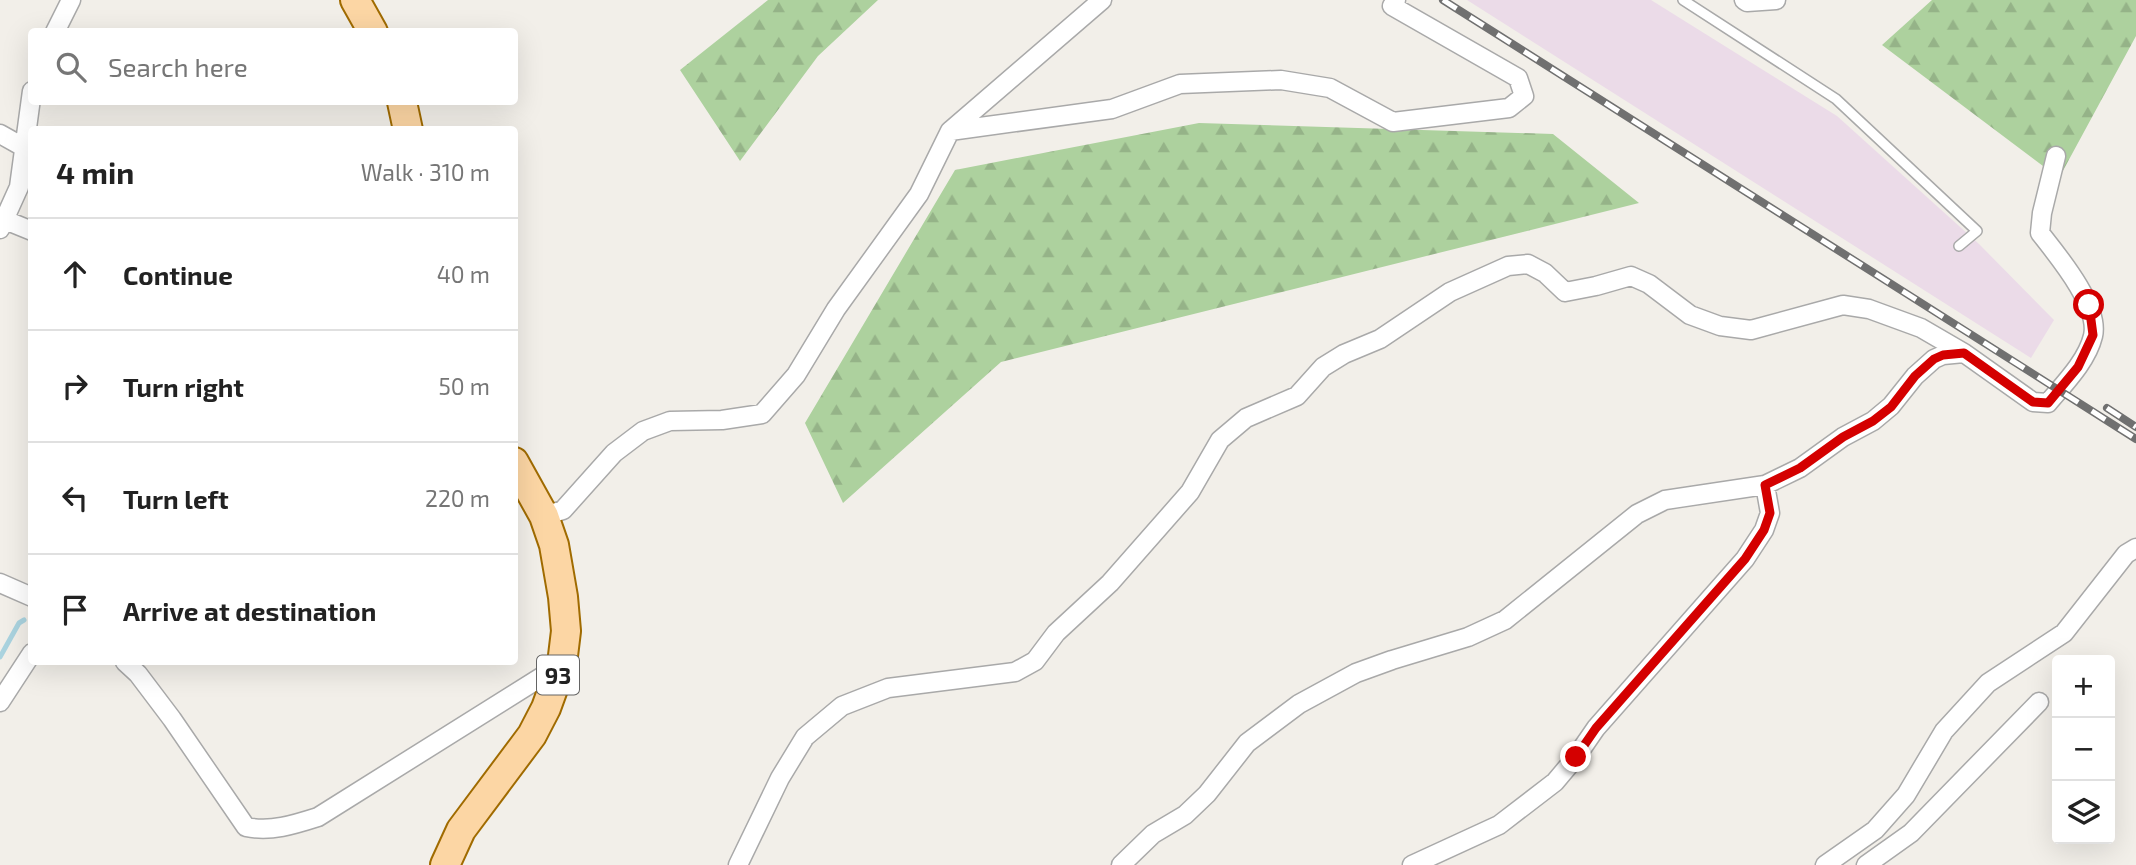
<!DOCTYPE html>
<html lang="en">
<head>
<meta charset="utf-8">
<style>
	body { margin:0; font-family:"Exo 2",sans-serif; background:#f2f2f2; color:#222 }
	.controls { position:absolute; right:21px; bottom:21px; display:grid; overflow:hidden; border-radius:7px; box-shadow:0 7px 28px #0002 }
	.controls button { width:63px; height:63px; display:grid; place-items:center; padding:0; border:0; border-bottom:2px solid #e0e0e0; background:#fff; color:#222; font:35px sans-serif }
	.stop { position:absolute; width:21px; height:21px; margin:-16px; border:5px solid #d40000; border-radius:50%; background:#fff }
	.stop.end { background:#d40000; border-color:#fff; box-shadow:0 2px 7px #0008 }
	.list { margin:0; padding:0; list-style:none }
	h2 { display:flex; justify-content:space-between; align-items:center; height:91px; margin:0; padding:0 28px; font-size:30px }
	h2 small { font-size:23px; font-weight:400; color:#767676 }
	.list li { display:grid; grid-template-columns:46px 1fr auto; gap:21px; align-items:center; box-sizing:border-box; height:112px; padding:0 28px; border-top:2px solid #e0e0e0 }
	.list b { display:block; font-size:26px; white-space:nowrap }
	.list em { font-size:23px; font-style:normal; color:#767676 }
	.icon { flex:none; width:38px; height:38px; fill:none; stroke:currentColor; stroke-width:2; stroke-linecap:round; stroke-linejoin:round }
	.map { position:relative; flex:none; width:2136px; height:865px; overflow:hidden }
	.search { position:absolute; background:#fff; box-shadow:0 7px 28px #0002; left:28px; top:28px; width:490px; height:77px; display:flex; align-items:center; gap:18px; box-sizing:border-box; padding:0 24px; border-radius:7px; color:#767676; font-size:26px }
	.panel { position:absolute; background:#fff; box-shadow:0 7px 28px #0002; left:28px; top:126px; width:490px; height:539px; border-radius:7px }
	.map>svg:first-child { display:block }
	.railway { fill:#ebdbe8 }
	.forest { fill:url(#forest-firs) }
	.lines { fill:none; stroke-linecap:round; stroke-linejoin:round }
	.stream { stroke:#aad3df; stroke-width:5 }
	.service-casing { stroke:#a9a9a9; stroke-width:12 }
	.minor-casing { stroke:#a9a9a9; stroke-width:21 }
	.primary-casing { stroke:#a06b00; stroke-width:32 }
	.service { stroke:#fff; stroke-width:9 }
	.minor { stroke:#fff; stroke-width:18 }
	.primary { stroke:#fcd6a4; stroke-width:28 }
	.rail-casing { stroke:#707070; stroke-width:8 }
	.rail { stroke:#fff; stroke-width:5; stroke-dasharray:16; stroke-linecap:butt }
	.route { stroke:#d40000; stroke-width:9 }
	.labels { text-anchor:middle; dominant-baseline:central; stroke-width:7; stroke-linejoin:round; paint-order:stroke }
	.shield { fill:#fff; stroke:#646464; stroke-width:2 }
	.shield-label { font-size:23px; font-weight:bold; fill:#222 }
</style>
</head>
<body>
<div class="map">
<svg width="2136" height="865" viewBox="0 0 2136 865">
	<defs>
		<pattern id="forest-firs" width="22" height="20" patternUnits="userSpaceOnUse" patternTransform="scale(1.75)"><rect width="22" height="20" fill="#add19e"/><path d="M5 1l3.5 6h-7zM16 11l3.5 6h-7z" fill="#95b388"/></pattern>
	</defs>
	<rect width="100%" height="100%" fill="#f2efe9"/>
	<!-- railway -->
	<path class="railway" d="M1467,0H1651L1837,116L1979,244L2054,320L2031,358Z"/>
	<!-- forest -->
	<path class="forest" d="M768,0H878L818,56L740,161L680,70Z
		M1932,0H2136V36L2059,178L1882,45Z
		M1199,123L1553,134L1639,203L1001,362L843,503L805,423L955,170Z"/>
	<g class="lines">
		<!-- stream -->
		<path class="stream" d="M0,657L19,623L24,620"/>
		<!-- service casing -->
		<g class="service-casing">
			<path id="service" d="M1683,0L1836,99L1977,231L1959,246"/>
		</g>
		<!-- minor casing -->
		<g class="minor-casing">
			<path id="minor" d="M1744,0L1747,2L1776,0
				M55,32L71,0
				M950,131L1112,109L1180,84L1281,80L1330,88L1393,122L1509,108L1524,96L1518,78L1392,6L1396,0
				M0,134L25,148
				M5,220L32,231
				M0,229L19,187L32,91
				M544,516L563,510L614,453L643,431L670,421L722,420L762,414L796,375L836,309L919,194L950,131L1102,0
				M0,583L32,597
				M125,662L138,674L172,719L246,827C271,832 293,825 318,817L562,664
				M0,702L32,653
				M738,865L780,778L805,737L842,706L888,688L1015,672L1035,661L1056,633L1110,583L1190,492L1220,440L1246,418L1297,396L1323,367L1344,354L1380,339L1450,292L1508,266L1528,264L1545,273L1565,292L1596,286L1631,276L1649,284L1690,315L1720,326L1751,330L1843,305L1869,309L1921,328L1964,353L2033,402L2048,403C2064,384 2087,361 2093,336C2100,306 2058,256 2040,233L2042,213L2056,156
				M1121,865L1153,834L1185,815L1207,794L1247,743L1299,704L1356,673L1392,660L1468,637L1505,620L1637,514L1665,500L1765,485L1800,468L1843,437L1873,421L1891,406L1915,376L1934,359L1943,355L1964,353
				M1412,865L1499,825L1555,782L1576,757L1596,728L1745,559L1764,530L1770,513L1765,485
				M1825,865L1875,830L1906,795L1944,731L1988,683L2064,633L2126,554L2136,548
				M1866,865L1911,833L2039,702"/>
		</g>
		<!-- primary casing -->
		<g class="primary-casing">
			<path id="primary" d="M355,0L373,32
				M402,102L408,130
				M445,865L461,830L532,735L546,708L562,664L566,631L563,597L554,545L544,516L514,462"/>
		</g>
		<!-- service -->
		<use href="#service" class="service"/>
		<!-- minor -->
		<use href="#minor" class="minor"/>
		<!-- primary -->
		<use href="#primary" class="primary"/>
		<!-- rail casing -->
		<g class="rail-casing">
			<path id="rail" d="M1443,0L2136,439
				M2107,408L2136,427"/>
		</g>
		<!-- rail -->
		<use href="#rail" class="rail"/>
	</g>
	<g class="lines">
		<!-- route -->
		<path class="route" d="M1576,757L1596,728L1745,559L1764,530L1770,513L1765,485L1800,468L1843,437L1873,421L1891,407L1915,376L1934,359L1943,355L1964,353L2033,402L2048,403L2078,367L2093,335L2089,305"/>
	</g>
	<g class="labels">
		<!-- shield labels -->
		<rect class="shield" x="537" y="655.5" width="42" height="39" rx="5"/>
		<g class="shield-label">
			<text x="558" y="675">93</text>
		</g>
	</g>
</svg>
<div class="controls">
<button>+</button>
<button>−</button>
<button><svg class="icon" aria-label="layers" viewBox="0 0 24 24"><path d="M12 4l9 5-9 5-9-5zM3 14l9 5 9-5"/></svg></button>
</div>
<div class="stop" style="left:2089px;top:305px"></div>
<div class="stop end" style="left:1576px;top:757px"></div>
<div class="search"><svg class="icon" aria-label="search" viewBox="0 0 24 24"><circle cx="10" cy="10" r="6"/><path d="M15 15l6 6"/></svg>Search here</div>
<section class="panel">
<h2>4 min<small>Walk · 310 m</small></h2>
<ul class="list">
<li><svg class="icon" aria-label="ahead" viewBox="0 0 24 24"><path d="M12 20V5M6 11l6-6 6 6"/></svg><div><b>Continue</b></div><em>40 m</em></li>
<li><svg class="icon" aria-label="right" viewBox="0 0 24 24"><path d="M7 20v-9h11M14 6l5 5-5 5"/></svg><div><b>Turn right</b></div><em>50 m</em></li>
<li><svg class="icon" aria-label="left" viewBox="0 0 24 24"><path d="M17 20v-9H6M10 6l-5 5 5 5"/></svg><div><b>Turn left</b></div><em>220 m</em></li>
<li><svg class="icon" aria-label="arrive" viewBox="0 0 24 24"><path d="M6 21V4h12l-3 4 3 4H6"/></svg><div><b>Arrive at destination</b></div></li>
</ul>
</section>
</div>
</body>
</html>
